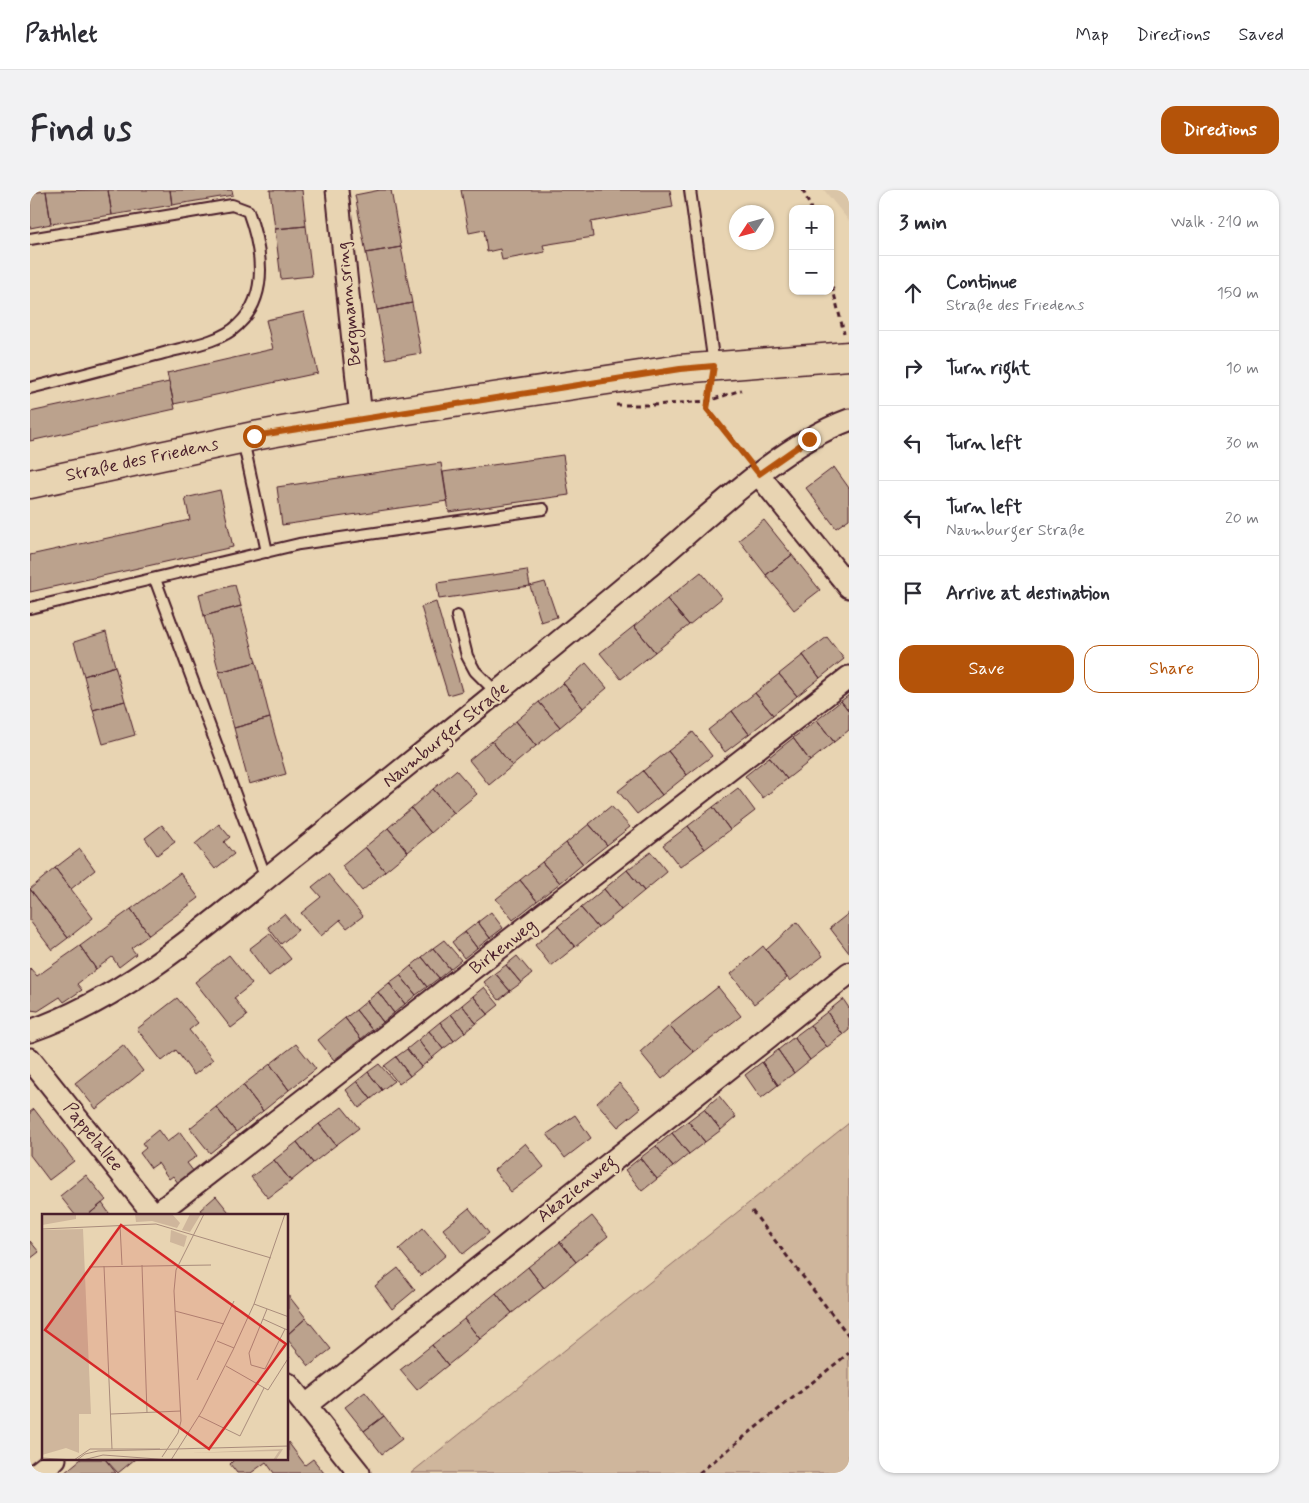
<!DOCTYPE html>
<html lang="en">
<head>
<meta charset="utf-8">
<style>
	body { margin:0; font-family:Mynerve,sans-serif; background:#f2f2f3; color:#2b2b33 }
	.controls { position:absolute; right:15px; top:15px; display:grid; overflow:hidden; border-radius:10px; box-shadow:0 1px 4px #0004 }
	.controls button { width:45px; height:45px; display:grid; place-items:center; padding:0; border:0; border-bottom:1px solid #e1e1e2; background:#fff; color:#2b2b33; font:25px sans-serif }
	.compass { position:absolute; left:699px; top:15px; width:45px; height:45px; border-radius:50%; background:#fff; box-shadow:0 1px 4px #0004; rotate:234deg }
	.stop { position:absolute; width:15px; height:15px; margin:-11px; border:4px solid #b45309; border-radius:50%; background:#fff }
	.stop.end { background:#b45309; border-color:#fff; box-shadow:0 1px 5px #0008 }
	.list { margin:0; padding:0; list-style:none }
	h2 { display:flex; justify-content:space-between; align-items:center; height:65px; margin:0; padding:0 20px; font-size:21px }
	h2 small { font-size:16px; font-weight:400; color:#7c7c81 }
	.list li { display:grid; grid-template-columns:32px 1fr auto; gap:15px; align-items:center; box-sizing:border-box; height:75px; padding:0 20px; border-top:1px solid #e1e1e2 }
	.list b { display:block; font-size:19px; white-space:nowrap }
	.list p { margin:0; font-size:16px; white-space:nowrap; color:#7c7c81 }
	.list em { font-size:16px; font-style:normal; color:#7c7c81 }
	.actions { display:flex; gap:10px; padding:15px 20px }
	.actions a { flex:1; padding:11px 0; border:1px solid #b45309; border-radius:15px; text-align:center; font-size:18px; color:#b45309 }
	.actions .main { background:#b45309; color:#fff }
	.icon { flex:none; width:28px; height:28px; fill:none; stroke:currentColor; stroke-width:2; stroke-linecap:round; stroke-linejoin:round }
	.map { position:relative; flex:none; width:819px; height:1283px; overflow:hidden; border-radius:15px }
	header { display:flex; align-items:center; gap:30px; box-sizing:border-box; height:70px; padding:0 25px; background:#fff; border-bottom:1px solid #e1e1e2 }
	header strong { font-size:24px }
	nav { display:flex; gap:28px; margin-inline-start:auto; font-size:18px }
	.intro { display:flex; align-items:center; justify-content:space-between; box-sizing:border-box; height:120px; padding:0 30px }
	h1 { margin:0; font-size:35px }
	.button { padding:12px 22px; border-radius:15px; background:#b45309; color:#fff; font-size:18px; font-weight:700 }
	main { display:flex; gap:30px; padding:0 30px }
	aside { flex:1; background:#fff; border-radius:15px; box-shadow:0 1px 4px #0004 }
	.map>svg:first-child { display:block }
	.built { fill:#dac5a7 }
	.green { fill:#cfb69c; stroke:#8c6a64 }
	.building { fill:#bba28d; stroke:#4a1f2b }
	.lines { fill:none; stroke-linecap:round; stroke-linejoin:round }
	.lane-casing { stroke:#4a1f2b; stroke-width:14 }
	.street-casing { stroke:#4a1f2b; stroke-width:25 }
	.secondary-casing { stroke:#4a1f2b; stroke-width:31 }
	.path { stroke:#4a1f2b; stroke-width:3; stroke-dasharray:5 4; stroke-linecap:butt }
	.lane { stroke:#e8d4b2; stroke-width:10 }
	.street { stroke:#e8d4b2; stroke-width:21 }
	.secondary { stroke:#e8d4b2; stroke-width:28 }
	.tram { stroke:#4a1f2b; stroke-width:1 }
	.route { stroke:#b45309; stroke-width:6 }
	.labels { text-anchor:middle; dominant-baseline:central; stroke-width:4.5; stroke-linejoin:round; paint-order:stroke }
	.street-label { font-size:18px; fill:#4a1f2b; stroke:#e8d4b2 }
	.inset-road { fill:none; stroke:#a98c7c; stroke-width:1 }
	.view { fill:#d62828; fill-opacity:0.15; stroke:#d62828; stroke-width:2.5 }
	.inset-edge { fill:none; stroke:#4a1f2b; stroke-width:2.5 }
</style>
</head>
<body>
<header>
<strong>Pathlet</strong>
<nav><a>Map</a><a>Directions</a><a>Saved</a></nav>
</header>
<div class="intro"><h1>Find us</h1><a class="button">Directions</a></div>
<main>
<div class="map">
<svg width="819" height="1283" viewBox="0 0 819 1283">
	<rect width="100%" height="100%" fill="#e8d4b2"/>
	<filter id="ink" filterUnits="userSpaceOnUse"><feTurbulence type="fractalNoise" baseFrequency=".02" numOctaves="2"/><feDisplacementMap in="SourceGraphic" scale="10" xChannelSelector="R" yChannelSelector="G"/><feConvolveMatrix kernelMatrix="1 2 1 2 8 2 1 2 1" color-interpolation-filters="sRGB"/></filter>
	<g filter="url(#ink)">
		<!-- built -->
		<path class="built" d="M794,0H819V31Z"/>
		<!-- green -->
		<path class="green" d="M819,933V1283H381Z"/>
		<!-- building -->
		<path class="building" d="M78,0H140L142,15L82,25Z
			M78,0L82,25L21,34L16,1Z
			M140,0H202L203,5L142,15Z
			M240,0H272L276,36L245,39Z
			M350,0H361L371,57L336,63L325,5Z
			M431,0H640L643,17L561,32L563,47L513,55L515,62L472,70L470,59L457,62L454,40L439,43Z
			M16,1L21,34L0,38V3Z
			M276,36L282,86L251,89L245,39Z
			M371,57L382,113L347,120L336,63Z
			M382,113L391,163L356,169L347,120Z
			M274,122L288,183L144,214L137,183L243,159L236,130Z
			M139,192L145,219L0,251V222Z
			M533,265L539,305L419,322L413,282Z
			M411,273L417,311L252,335L247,297Z
			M804,277L819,298V329L806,338L776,298Z
			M190,300L203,357L0,402V365L160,330L155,308Z
			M734,330L762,365L736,385L709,350Z
			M762,365L790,400L764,420L736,385Z
			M497,380L500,396L409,409L407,393Z
			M671,382L692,408L659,435L637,409Z
			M515,392L527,427L511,432L500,396Z
			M205,395L211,416L174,426L169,404Z
			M637,409L659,435L625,462L604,436Z
			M406,412L432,501L418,505L391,417Z
			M211,416L226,472L189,482L174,426Z
			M604,436L625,462L591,489L570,463Z
			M76,442L85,476L54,486L44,452Z
			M797,447L814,469L790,488L773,465Z
			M773,465L790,488L767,506L749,484Z
			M226,472L240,528L204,538L189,482Z
			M556,473L577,498L553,518L533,493Z
			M85,476L95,511L63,520L54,486Z
			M749,484L767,506L743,525L725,503Z
			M533,493L553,518L530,537L509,512Z
			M725,503L743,525L719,544L702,521Z
			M819,505V521L811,511Z
			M95,511L105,545L73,554L63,520Z
			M811,511L819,521V540L804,552L787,530Z
			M509,512L530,537L506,556L486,531Z
			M702,521L719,544L695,562L678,540Z
			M240,528L256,584L219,594L204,538Z
			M787,530L804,552L780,571L763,548Z
			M486,531L506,556L482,576L462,551Z
			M663,542L682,566L657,585L638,561Z
			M763,548L780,571L757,589L739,567Z
			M462,551L482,576L459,595L439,570Z
			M638,561L657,585L632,605L613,581Z
			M739,567L757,589L733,608L715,586Z
			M426,580L447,604L424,623L403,599Z
			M613,581L632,605L607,624L588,601Z
			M708,598L725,621L700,640L683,617Z
			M403,599L424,623L401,643L381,618Z
			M581,616L600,637L577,655L559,634Z
			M683,617L700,640L675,659L658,636Z
			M381,618L401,643L378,662L358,638Z
			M189,634L200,647L194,652L204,664L185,679L165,654Z
			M559,634L577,655L553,674L536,653Z
			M132,635L145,652L127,665L115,648Z
			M658,636L675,659L650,677L633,655Z
			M358,638L378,662L355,681L335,657Z
			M536,653L553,674L530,693L512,672Z
			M335,657L355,681L332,701L312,676Z
			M50,659L65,680L41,699L25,678Z
			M621,662L637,682L614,701L597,680Z
			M512,672L530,693L507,711L490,690Z
			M25,678L63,728L38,748L0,699Z
			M597,680L614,701L591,720L574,699Z
			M150,683L169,708L119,745L101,719Z
			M298,684L333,726L317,738L310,730L291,746L271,723L291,707L282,697Z
			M490,690L507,711L483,730L466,709Z
			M0,699L38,748L22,760L0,731Z
			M574,699L591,720L568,738L551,718Z
			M551,718L568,738L545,757L528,736Z
			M101,719L119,745L101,758L106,764L89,777L82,767L66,779L50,756Z
			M461,722L473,738L460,748L448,732Z
			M819,723V763L800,738Z
			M254,724L268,740L251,754L238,737Z
			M448,732L460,748L447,758L435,742Z
			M767,732L793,766L760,791L736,760Z
			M528,736L545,757L521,776L505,755Z
			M435,742L447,758L434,768L422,752Z
			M240,743L261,769L239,786L219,759Z
			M414,750L431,770L420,779L403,758Z
			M50,756L66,779L47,794L52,800L34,812L30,807L8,821L0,820V778L7,786Z
			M733,756L757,788L724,814L701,784Z
			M403,758L420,779L409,788L392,767Z
			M199,765L222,794L204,808L217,826L201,838L165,792Z
			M487,766L502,784L491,793L476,775Z
			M392,767L409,788L397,797L381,776Z
			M476,775L491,793L480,801L465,783Z
			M381,776L397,797L386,805L370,785Z
			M465,783L480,801L469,810L454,792Z
			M370,785L386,805L375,814L359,793Z
			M359,793L375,814L364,823L348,802Z
			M454,797L469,815L458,824L443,806Z
			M688,797L711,826L664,862L639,836Z
			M348,802L364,823L353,832L337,811Z
			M443,806L458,824L446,833L432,815Z
			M147,808L168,833L159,840L183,870L164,885L146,860L132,871L107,839Z
			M813,809L819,818V840L813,845L797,822Z
			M337,811L353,832L342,840L326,820Z
			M432,815L446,833L435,842L421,824Z
			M326,820L342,840L331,849L315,828Z
			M797,822L813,845L797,857L780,835Z
			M421,824L435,842L424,851L410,832Z
			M315,828L331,849L304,870L288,850Z
			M410,832L424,851L413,859L399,841Z
			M780,835L797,857L780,870L764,847Z
			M639,836L664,862L632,889L610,862Z
			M399,841L413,859L402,868L388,850Z
			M764,847L780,870L764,883L748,860Z
			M388,850L402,868L391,877L377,859Z
			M266,854L286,879L259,900L240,874Z
			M93,855L113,881L66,919L45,893Z
			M377,859L391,877L380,886L366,867Z
			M748,860L764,883L748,895L732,872Z
			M366,867L380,886L369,894L354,876Z
			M732,872L748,895L731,908L715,885Z
			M240,874L259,900L233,921L213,895Z
			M349,874L364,891L352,900L338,882Z
			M338,882L352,900L341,909L327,891Z
			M327,891L341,909L329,918L316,900Z
			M589,893L611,918L588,937L567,913Z
			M213,895L233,921L206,942L186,917Z
			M689,906L706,927L691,940L674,919Z
			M186,917L206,942L180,963L160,938Z
			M312,917L329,938L306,955L289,934Z
			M4,919L44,971L19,990L0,965V922Z
			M674,919L691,940L675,952L658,931Z
			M545,925L561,948L535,968L517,944Z
			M658,931L675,952L659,964L642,943Z
			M289,934L306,955L283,973L267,952Z
			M128,940L137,952L150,942L167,966L157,973L164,982L148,993L143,986L139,989L128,973L121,978L110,963L116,958L112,953Z
			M642,943L659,964L643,977L626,956Z
			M267,952L283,973L261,991L244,970Z
			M495,953L514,977L481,1002L464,980Z
			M626,956L643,977L627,989L610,968Z
			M610,968L627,989L612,1001L595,980Z
			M244,970L261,991L238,1008L221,987Z
			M56,985L76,1010L57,1026H46L30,1006Z
			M186,1006L202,1026H175L170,1020Z
			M72,1013L81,1026H57Z
			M439,1018L459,1043L433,1064L413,1039Z
			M562,1026L578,1046L546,1072L530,1052Z
			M393,1038L416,1065L391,1086L369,1059Z
			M0,1051L9,1062L0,1069Z
			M530,1052L546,1072L514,1098L498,1077Z
			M498,1077L514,1098L482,1123L466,1103Z
			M368,1078L385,1100L362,1119L345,1096Z
			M466,1103L482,1123L450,1149L434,1129Z
			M258,1105L276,1128L258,1144Z
			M276,1128L301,1159L279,1176L258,1150V1144Z
			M434,1129L450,1149L418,1175L402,1155Z
			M402,1155L418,1175L387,1200L370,1180Z
			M335,1202L354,1226L334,1241L315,1217Z
			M354,1226L372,1249L352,1264L334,1241Z
			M258,1252L275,1275L283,1269L294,1283H244L236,1272L221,1283H207L200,1274L205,1269H258Z
			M51,1269H75L86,1283H34Z
			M75,1269H105L88,1283Z"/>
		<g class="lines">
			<!-- lane casing -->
			<g class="lane-casing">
				<path id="lane" d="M660,0L684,175
					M0,49L202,15L218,21C231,57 240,105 208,135C191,152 156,157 134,163C89,175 45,187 0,198
					M213,250L237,362
					M125,389L236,688
					M0,418L269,354L513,319
					M427,426L437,466L445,481L468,504"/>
			</g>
			<!-- street casing -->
			<g class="street-casing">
				<path id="street" d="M307,0L331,227
					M729,285L819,397
					M0,841C104,805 188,726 273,659C388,567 503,474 616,379C675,330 748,256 819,230
					M0,869L125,1026
					M125,1025L819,487
					M258,1194L329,1283
					M275,1216L819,783
					M7,1283L25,1269"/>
			</g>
			<!-- secondary casing -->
			<g class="secondary-casing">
				<path id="secondary" d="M0,294L224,246L331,227L650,179L819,166"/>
			</g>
			<!-- path -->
			<path class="path" d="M773,0L781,19
				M800,88L814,143
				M680,201L677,219L716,268
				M586,215H623L678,211L711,200
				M722,1021L819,1146
				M669,1283L819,1163"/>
			<!-- lane -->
			<use href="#lane" class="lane"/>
			<!-- street -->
			<use href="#street" class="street"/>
			<!-- secondary -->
			<use href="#secondary" class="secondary"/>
			<!-- tram -->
			<path class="tram" d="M813,0L819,8"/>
		</g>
	</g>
	<g class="lines" filter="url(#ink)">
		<!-- route -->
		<path class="route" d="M224,246L650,179L684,176L677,219L729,284L779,249"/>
	</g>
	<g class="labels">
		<!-- street labels -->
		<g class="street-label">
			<text transform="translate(319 114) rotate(-96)">Bergmannsring</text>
			<text transform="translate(112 270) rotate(-12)">Straße des Friedens</text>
			<text transform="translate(416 545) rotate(-39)">Naumburger Straße</text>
			<text transform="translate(473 757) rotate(-38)">Birkenweg</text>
			<text transform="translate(63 947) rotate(51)">Pappelallee</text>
			<text transform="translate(547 999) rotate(-39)">Akazienweg</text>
		</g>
	</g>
	<!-- overview -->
	<g transform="translate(12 1024)">
		<rect width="246" height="246" fill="#e8d4b2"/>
		<path d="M0,0H34V5L0,11ZM93,0H130L138,9L135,14L110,7L94,8ZM148,0H159L148,18L140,16ZM41,15L49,200H37V239L24,234L0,241V16ZM129,16L145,22L142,33L128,28ZM241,235L234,246H231L237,237L149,239Z" fill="#cfb69c"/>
		<path class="inset-road" d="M78,11L80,51M0,15L114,10L229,44M100,51L105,199M62,52L70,235M47,53L169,51M212,90L247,103M225,95L207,139L209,151L223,155L243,115L247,116M133,97L182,110M221,105L243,115M175,127L192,134M184,152L226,176L247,143M155,166L192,87M69,200L139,197M157,202L198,222L222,174M120,243L136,219L139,207L132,77L134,56L162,0M0,244L33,246M32,246L48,235H118M35,246L43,240L56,237L247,232M41,246L61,241L129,246M129,246L160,197L191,136L212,90L243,0"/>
		<path class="view" d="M79,11L244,130L167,235L3,116Z"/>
		<rect width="246" height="246" class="inset-edge"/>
	</g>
</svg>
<div class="controls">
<button>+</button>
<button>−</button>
</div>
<svg class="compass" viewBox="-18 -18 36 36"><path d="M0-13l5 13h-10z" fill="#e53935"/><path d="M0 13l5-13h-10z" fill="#7c7c81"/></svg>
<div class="stop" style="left:224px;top:246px"></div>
<div class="stop end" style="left:779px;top:249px"></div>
</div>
<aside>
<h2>3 min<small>Walk · 210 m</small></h2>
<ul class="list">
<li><svg class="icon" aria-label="ahead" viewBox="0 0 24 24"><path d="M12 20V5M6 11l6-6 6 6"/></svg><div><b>Continue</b><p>Straße des Friedens</p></div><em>150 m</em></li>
<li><svg class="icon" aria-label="right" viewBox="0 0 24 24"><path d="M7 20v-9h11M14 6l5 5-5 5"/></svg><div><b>Turn right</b></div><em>10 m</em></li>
<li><svg class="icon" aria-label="left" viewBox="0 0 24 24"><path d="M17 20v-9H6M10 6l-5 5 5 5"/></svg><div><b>Turn left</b></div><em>30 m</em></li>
<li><svg class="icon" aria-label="left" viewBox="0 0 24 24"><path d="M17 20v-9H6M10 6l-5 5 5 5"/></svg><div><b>Turn left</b><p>Naumburger Straße</p></div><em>20 m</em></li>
<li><svg class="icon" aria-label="arrive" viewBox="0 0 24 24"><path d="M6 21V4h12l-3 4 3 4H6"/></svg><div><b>Arrive at destination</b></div></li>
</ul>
<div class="actions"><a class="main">Save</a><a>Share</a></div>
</aside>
</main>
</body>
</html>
